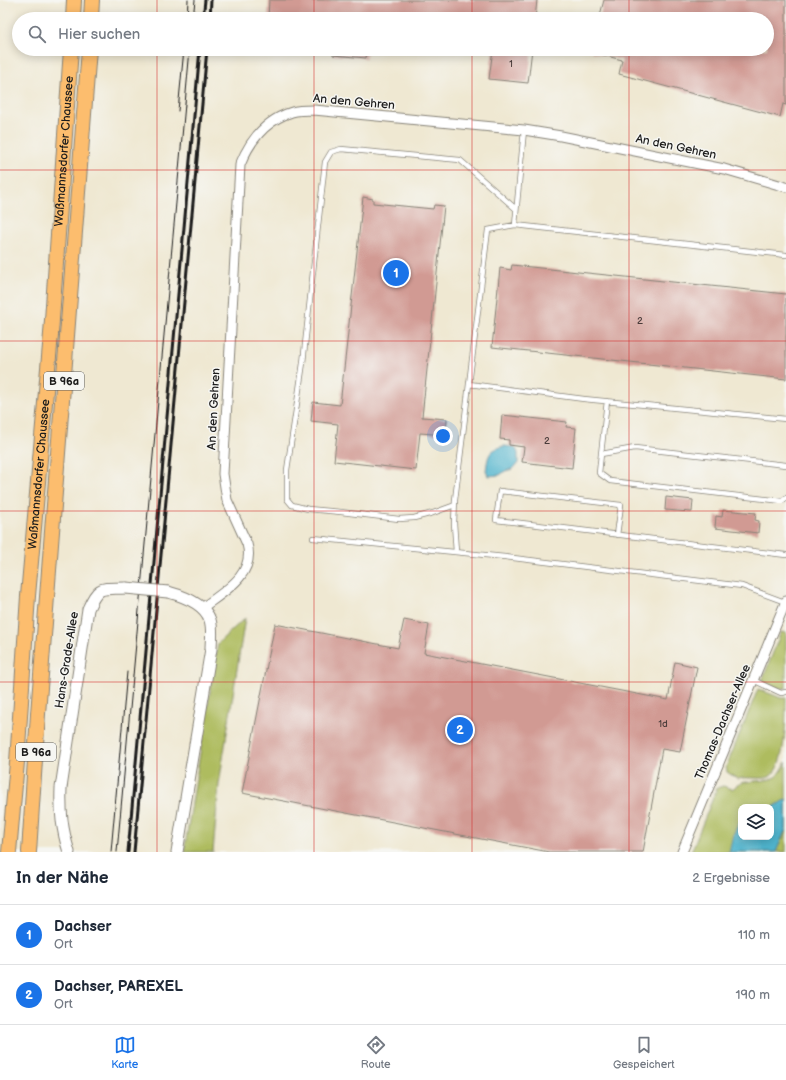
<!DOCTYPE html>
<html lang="de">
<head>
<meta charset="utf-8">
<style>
	body { margin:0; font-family:"Balsamiq Sans",sans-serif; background:#f6f6f7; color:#1f2937 }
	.controls { position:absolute; right:12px; bottom:12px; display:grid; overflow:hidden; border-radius:8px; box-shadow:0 2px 10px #0003 }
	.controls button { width:36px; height:36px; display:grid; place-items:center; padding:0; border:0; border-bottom:1px solid #e0e1e3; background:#fff; color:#1f2937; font:20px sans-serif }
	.you { position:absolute; left:443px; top:436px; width:14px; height:14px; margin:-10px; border:3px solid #fff; border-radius:50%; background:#1a73e8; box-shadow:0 0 0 6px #1a73e833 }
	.badge { display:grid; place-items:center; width:26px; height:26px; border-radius:50%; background:#1a73e8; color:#fff; font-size:13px; font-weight:700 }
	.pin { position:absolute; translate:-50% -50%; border:2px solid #fff; box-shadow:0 1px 4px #0006 }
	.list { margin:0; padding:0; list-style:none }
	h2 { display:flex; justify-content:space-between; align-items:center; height:52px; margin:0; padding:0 16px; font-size:17px }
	h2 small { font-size:13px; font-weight:400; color:#747a83 }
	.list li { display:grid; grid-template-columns:26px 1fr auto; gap:12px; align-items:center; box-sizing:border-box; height:60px; padding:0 16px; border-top:1px solid #e0e1e3 }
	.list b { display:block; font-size:15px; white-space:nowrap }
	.list p { margin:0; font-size:13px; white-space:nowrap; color:#747a83 }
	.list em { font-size:13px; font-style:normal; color:#747a83 }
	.icon { flex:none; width:22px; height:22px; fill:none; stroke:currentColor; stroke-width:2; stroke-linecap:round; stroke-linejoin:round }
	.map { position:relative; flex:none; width:786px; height:852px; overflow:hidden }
	.search { position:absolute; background:#fff; box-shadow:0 2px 10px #0003; left:12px; right:12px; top:12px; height:44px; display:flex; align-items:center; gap:10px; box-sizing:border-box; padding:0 14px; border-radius:22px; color:#747a83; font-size:15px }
	.sheet { height:172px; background:#fff }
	nav { display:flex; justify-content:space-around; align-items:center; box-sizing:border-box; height:56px; border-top:1px solid #e0e1e3; background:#fff; font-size:11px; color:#747a83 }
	nav a { display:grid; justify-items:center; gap:2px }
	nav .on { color:#1a73e8 }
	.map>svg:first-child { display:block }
	.green { fill:#aebc5f; stroke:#656c3e; fill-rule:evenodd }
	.water { fill:#4fb4cd; stroke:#366874 }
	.building { fill:#d19a93 }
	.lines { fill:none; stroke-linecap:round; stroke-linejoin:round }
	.service-casing { stroke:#868277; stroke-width:6 }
	.minor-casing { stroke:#868277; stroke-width:11 }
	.tertiary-casing { stroke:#868277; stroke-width:13 }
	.primary-casing { stroke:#868277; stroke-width:16 }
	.service { stroke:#fff; stroke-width:4.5 }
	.minor { stroke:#fff; stroke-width:9 }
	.tertiary { stroke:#fff; stroke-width:11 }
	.primary { stroke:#fcbd6e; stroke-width:14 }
	.tram { stroke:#1c1c1c; stroke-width:1 }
	.rail { stroke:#1c1c1c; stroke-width:3 }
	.tertiary-bridge-casing { stroke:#868277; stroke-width:13; stroke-linecap:butt }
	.tertiary-bridge { stroke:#fff; stroke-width:11 }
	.grid { fill:none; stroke:#d62828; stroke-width:1; stroke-opacity:0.55 }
	.labels { text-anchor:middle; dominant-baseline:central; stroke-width:3; stroke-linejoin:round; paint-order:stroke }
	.number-label { font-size:10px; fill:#493c3a }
	.shield { fill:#f6f6f2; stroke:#5d5d5c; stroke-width:1 }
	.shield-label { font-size:11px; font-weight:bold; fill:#1c1c1c }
	.street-label { font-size:12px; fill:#1c1c1c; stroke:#f6f6f2 }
</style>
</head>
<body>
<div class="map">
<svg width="786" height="852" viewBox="0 0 786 852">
	<rect width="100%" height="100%" fill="#f6f6f2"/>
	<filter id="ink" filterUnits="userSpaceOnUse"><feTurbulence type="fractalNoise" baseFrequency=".025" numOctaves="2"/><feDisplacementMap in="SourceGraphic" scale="8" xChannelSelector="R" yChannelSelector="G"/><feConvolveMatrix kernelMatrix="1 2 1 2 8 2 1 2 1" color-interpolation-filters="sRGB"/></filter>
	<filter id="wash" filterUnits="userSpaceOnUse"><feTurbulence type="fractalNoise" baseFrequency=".012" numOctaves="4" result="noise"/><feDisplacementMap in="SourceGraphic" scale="16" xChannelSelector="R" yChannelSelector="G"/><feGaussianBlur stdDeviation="0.9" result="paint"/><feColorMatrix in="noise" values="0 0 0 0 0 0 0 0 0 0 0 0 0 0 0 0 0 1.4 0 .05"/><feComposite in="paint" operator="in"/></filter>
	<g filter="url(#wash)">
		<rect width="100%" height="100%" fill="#efe8d2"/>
		<!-- green -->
		<path class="green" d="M245,618L219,784L213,852H184L218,643Z
			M781,632L786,633V688C779,690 769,684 762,681Z
			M758,689L781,698H786C786,718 786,768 769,777C760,780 749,776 738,779L727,772L726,767Z
			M786,762V852H691L717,788L723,786L732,789C736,786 741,782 746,782C766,779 777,784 786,762ZM741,807H771V837H741Z"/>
		<!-- water -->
		<path class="water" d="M504,446L515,447L518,453V463L513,469L505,471L500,475L488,476L486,471C488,456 488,450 504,446Z
			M786,799V829L776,852H729L733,835L741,819V837H771V807L775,806Z"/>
		<g id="blocks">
			<!-- building -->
			<path class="building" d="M269,0H537L535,19H268Z
				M604,0H786V105L783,104L780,117L619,74L622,60L592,52V49H767V19H599Z
				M333,49H367L366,58L333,55Z
				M493,49H532L528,83L489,79Z
				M363,197L373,199V203L433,209L434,205L444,206L422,417L447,419L446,435L420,433L416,470L334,461L338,424L311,421L313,402L340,405Z
				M512,265L786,294V379L492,347L500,268L511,270Z
				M502,415L567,422L566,427L576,428L572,468L522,462L524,447L509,445V440L500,439Z
				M666,497L693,500L692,512L665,510Z
				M723,510L756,513L755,520L759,521L758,533L715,528L716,516L722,517Z
				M404,620L429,625L424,653L668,700L675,662L697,667L680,752L662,749L643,852H549L242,793L275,624L398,648Z"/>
		</g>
	</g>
	<g filter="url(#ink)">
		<use href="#blocks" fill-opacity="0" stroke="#868277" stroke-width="1"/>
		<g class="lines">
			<!-- service casing -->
			<g class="service-casing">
				<path id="service" d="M515,225L524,130
					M786,255L515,225L488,230L469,384L584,399L786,419
					M601,454L607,401
					M786,465L635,448L601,454L599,473L610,481L782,501L786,498
					M455,505L433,513L414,518L399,519L341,512L308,509L292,505L287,499V470L303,363L325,162L331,152L341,149L460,160L516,209
					M617,535L621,505L500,491L496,520L786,555
					M313,538L505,557L742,586L785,602
					M456,552L454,523L455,500L469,384
					M753,680L781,693L786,692"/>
			</g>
			<!-- minor casing -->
			<g class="minor-casing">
				<path id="minor" d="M202,608C223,592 256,575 247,544L227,500L223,474L240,165C250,140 266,120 292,112C298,110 307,110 314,110L524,130L561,136L724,169L786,187
					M682,852L786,601"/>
			</g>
			<!-- tertiary casing -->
			<g class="tertiary-casing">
				<path id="tertiary" d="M168,592C183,596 205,604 210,620C213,629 211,640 211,649L177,852
					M69,852C62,829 60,812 61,788L88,609C99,584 102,589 126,588"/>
			</g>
			<!-- primary casing -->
			<g class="primary-casing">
				<g id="primary">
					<path d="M73,19L74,0"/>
					<path d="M91,19L92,0"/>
					<path id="s1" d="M9,852L17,762L28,596L51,334L71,49"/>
					<path d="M29,852L38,714L89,49"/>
				</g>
			</g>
			<!-- service -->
			<use href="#service" class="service"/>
			<!-- minor -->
			<use href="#minor" class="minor"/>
			<!-- tertiary -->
			<use href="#tertiary" class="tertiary"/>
			<!-- primary -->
			<use href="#primary" class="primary"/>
			<!-- tram -->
			<path class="tram" d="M187,19L188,0
				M193,19L195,0
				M178,111L184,49
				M111,852L127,672
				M117,852L190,49"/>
			<!-- rail -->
			<path class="rail" d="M203,19L205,0
				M210,19L211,0
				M128,852L200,49
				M134,852L207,49"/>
			<!-- tertiary-bridge casing -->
			<g class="tertiary-bridge-casing">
				<path id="tertiary-bridge" d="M126,588L168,592"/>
			</g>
			<!-- tertiary-bridge -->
			<use href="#tertiary-bridge" class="tertiary-bridge"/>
		</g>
	</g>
	<!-- grid -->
	<path class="grid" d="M157,0V19M314,0V19M472,0V19M629,0V19M157,49V852M314,49V852M472,49V852M629,49V852M0,170H786M0,341H786M0,511H786M0,682H786"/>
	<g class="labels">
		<!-- number labels -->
		<g class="number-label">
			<text x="511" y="64">1</text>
			<text x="640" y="321">2</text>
			<text x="547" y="441">2</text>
			<text x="663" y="724">1d</text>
		</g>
		<!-- shield labels -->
		<g class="shield">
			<rect x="44" y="372" width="40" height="18" rx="3"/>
			<rect x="16" y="743" width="40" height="18" rx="3"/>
		</g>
		<g class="shield-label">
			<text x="64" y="381">B 96a</text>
			<text x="36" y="752">B 96a</text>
		</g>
		<!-- street labels -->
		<g class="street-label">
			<text transform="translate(354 102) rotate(5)">An den Gehren</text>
			<text transform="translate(676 147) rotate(12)">An den Gehren</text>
			<text stroke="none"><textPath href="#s1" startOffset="703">Waßmannsdorfer Chaussee</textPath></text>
			<text transform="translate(214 409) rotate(-87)">An den Gehren</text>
			<text stroke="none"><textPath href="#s1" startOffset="379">Waßmannsdorfer Chaussee</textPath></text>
			<text transform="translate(67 660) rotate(-81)">Hans-Grade-Allee</text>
			<text transform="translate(723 722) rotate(-67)">Thomas-Dachser-Allee</text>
		</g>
	</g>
</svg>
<div class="controls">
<button><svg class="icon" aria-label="layers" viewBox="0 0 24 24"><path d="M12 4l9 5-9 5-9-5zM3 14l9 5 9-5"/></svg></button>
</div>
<div class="you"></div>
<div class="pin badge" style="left:396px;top:273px">1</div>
<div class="pin badge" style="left:460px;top:730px">2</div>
<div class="search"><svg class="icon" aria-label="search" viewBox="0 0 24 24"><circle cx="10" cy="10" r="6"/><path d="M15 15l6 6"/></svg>Hier suchen</div>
</div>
<section class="sheet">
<h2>In der Nähe<small>2 Ergebnisse</small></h2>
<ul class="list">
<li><span class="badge">1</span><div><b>Dachser</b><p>Ort</p></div><em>110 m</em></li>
<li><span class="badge">2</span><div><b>Dachser, PAREXEL</b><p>Ort</p></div><em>190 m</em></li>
</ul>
</section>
<nav>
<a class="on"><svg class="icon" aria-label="map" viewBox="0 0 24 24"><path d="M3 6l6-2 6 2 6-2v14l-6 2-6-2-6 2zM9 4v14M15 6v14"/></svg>Karte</a>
<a><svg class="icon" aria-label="directions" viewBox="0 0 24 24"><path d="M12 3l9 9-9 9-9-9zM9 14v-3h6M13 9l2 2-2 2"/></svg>Route</a>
<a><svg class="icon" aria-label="saved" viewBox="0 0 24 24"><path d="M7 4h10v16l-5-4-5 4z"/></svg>Gespeichert</a>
</nav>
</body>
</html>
